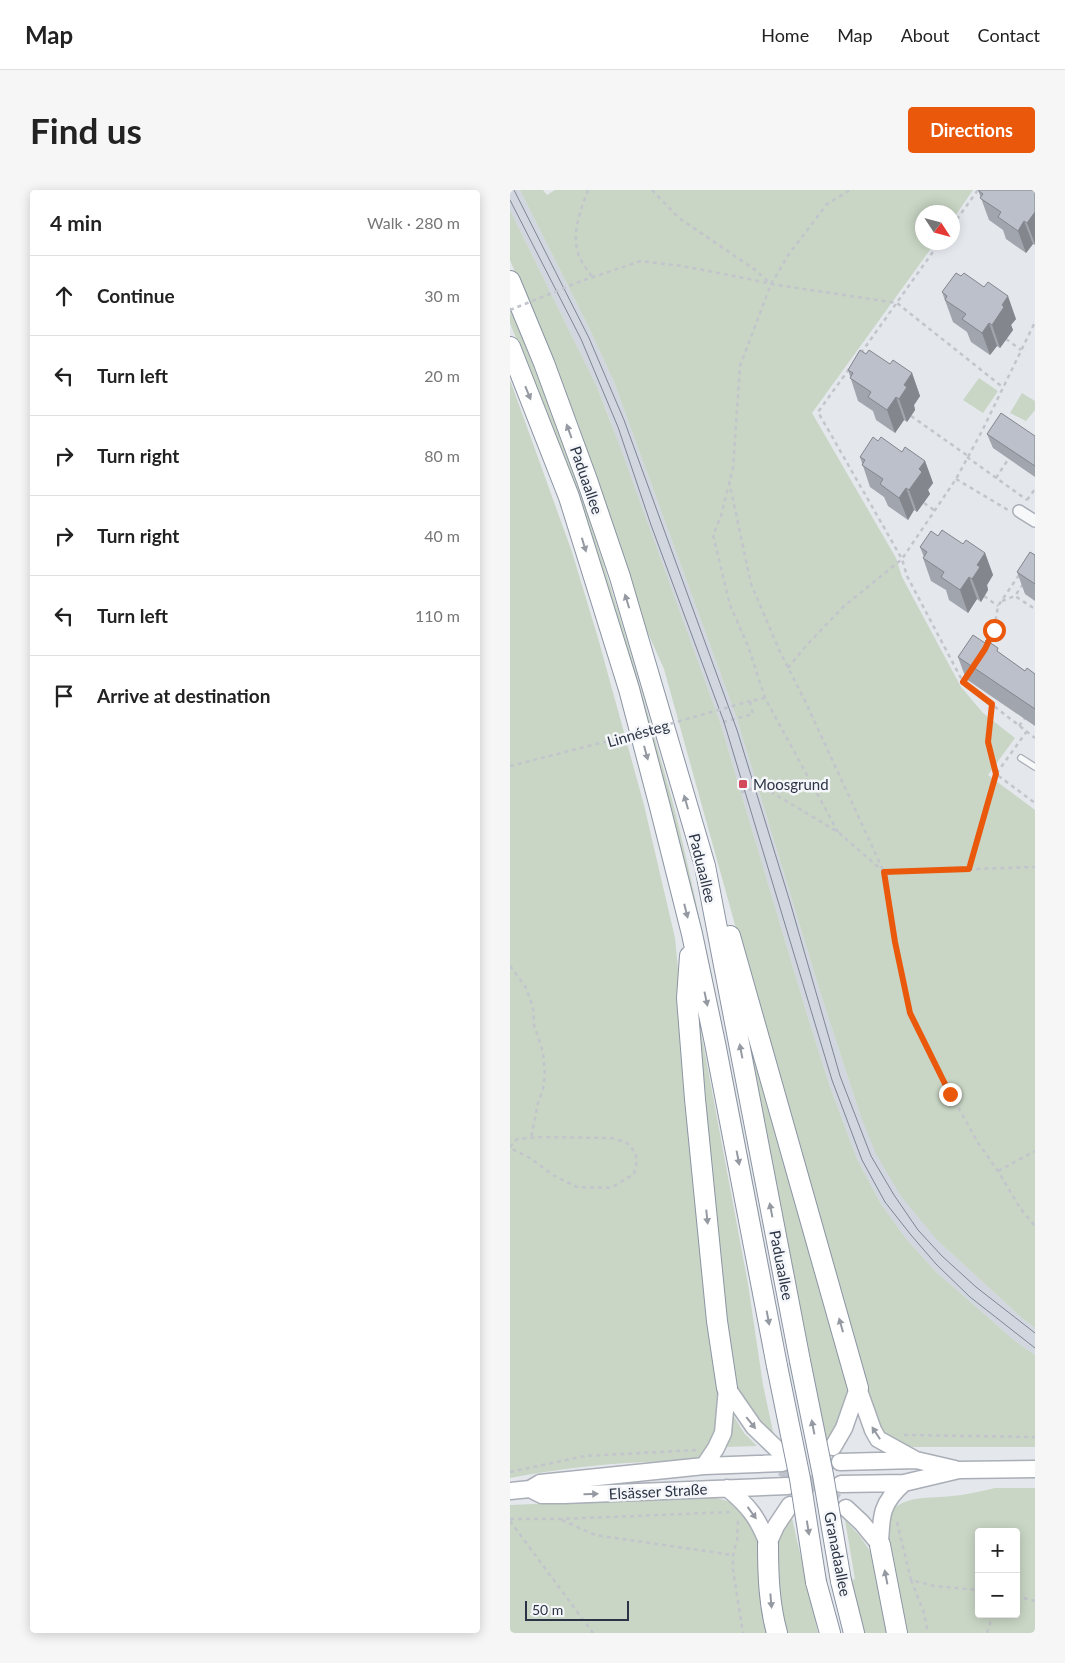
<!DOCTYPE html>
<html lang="en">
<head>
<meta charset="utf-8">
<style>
	body { margin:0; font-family:Lato,sans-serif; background:#f6f6f6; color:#222 }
	.controls { position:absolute; right:15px; bottom:15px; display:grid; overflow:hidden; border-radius:5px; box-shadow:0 2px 12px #0003 }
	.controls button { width:45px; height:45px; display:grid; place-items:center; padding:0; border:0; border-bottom:1px solid #e0e0e0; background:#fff; color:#222; font:25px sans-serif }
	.compass { position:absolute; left:405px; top:15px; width:45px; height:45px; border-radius:50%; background:#fff; box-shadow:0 2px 12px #0003; rotate:126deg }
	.scale { position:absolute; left:15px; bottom:12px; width:104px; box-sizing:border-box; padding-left:5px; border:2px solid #2b3445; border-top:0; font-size:14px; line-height:18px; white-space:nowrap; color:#2b3445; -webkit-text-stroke:4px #f4f6f9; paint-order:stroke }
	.stop { position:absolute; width:15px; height:15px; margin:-11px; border:4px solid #ea580c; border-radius:50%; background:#fff }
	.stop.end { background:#ea580c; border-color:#fff; box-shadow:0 1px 5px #0008 }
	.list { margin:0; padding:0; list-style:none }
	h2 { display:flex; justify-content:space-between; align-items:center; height:65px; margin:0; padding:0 20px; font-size:21px }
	h2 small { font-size:16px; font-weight:400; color:#767676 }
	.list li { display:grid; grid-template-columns:32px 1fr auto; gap:15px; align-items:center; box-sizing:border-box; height:80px; padding:0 20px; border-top:1px solid #e0e0e0 }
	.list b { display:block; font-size:19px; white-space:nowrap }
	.list em { font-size:16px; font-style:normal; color:#767676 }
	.icon { flex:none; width:28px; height:28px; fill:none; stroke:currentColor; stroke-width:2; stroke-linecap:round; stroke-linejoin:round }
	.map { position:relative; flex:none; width:525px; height:1443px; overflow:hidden; border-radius:5px }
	header { display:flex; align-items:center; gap:30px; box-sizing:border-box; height:70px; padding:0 25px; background:#fff; border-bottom:1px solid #e0e0e0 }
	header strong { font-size:24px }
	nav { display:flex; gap:28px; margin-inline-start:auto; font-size:18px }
	.intro { display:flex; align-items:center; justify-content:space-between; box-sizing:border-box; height:120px; padding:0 30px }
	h1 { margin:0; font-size:35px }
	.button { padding:12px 22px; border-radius:5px; background:#ea580c; color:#fff; font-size:18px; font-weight:700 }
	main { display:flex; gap:30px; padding:0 30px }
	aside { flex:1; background:#fff; border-radius:5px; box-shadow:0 2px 12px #0003 }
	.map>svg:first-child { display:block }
	.built { fill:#d2d6de }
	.green { fill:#c9d6c5; fill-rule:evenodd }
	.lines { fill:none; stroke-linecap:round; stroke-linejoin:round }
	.secondary-tunnel { stroke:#bfc3cb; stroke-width:16; stroke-dasharray:16 8; stroke-linecap:butt }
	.service-casing { stroke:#a9aeb7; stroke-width:8 }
	.minor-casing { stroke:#a9aeb7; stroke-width:14 }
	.secondary-casing { stroke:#a9aeb7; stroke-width:19 }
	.trunk-casing { stroke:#8b94a3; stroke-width:22 }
	.path { stroke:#c2c5cb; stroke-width:2.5; stroke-dasharray:4 4; stroke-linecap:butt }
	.service { stroke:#f7f8fa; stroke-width:5.5 }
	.minor { stroke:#f7f8fa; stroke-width:11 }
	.secondary { stroke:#fff; stroke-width:16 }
	.trunk { stroke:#fff; stroke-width:20 }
	.tram { stroke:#7d8696; stroke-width:1 }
	.trunk-bridge-casing { stroke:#8b94a3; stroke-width:22; stroke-linecap:butt }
	.path-bridge { stroke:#c2c5cb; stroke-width:2.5; stroke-dasharray:4 4; stroke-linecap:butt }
	.trunk-bridge { stroke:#fff; stroke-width:20 }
	.wall { fill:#a1a5ae }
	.shaded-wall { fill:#83868d }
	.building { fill:#bbc0ca; stroke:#83868d }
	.oneway { fill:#959aa2 }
	.route { stroke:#ea580c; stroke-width:6 }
	.poi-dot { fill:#d1495b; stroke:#f4f6f9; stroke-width:2 }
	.labels { text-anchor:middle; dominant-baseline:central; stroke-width:5; stroke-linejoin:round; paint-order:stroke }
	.street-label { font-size:15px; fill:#2b3445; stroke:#f4f6f9 }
	.poi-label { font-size:15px; fill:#2b3445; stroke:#f4f6f9; text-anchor:start }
</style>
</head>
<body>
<header>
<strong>Map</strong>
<nav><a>Home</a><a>Map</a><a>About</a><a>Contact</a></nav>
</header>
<div class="intro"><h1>Find us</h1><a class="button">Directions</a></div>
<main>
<aside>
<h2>4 min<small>Walk · 280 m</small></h2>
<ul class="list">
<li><svg class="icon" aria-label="ahead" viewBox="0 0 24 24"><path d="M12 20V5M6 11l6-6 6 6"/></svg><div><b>Continue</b></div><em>30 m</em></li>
<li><svg class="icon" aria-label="left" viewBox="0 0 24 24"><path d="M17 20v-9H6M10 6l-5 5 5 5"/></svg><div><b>Turn left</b></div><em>20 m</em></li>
<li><svg class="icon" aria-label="right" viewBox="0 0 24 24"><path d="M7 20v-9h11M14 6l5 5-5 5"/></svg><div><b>Turn right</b></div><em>80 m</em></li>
<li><svg class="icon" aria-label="right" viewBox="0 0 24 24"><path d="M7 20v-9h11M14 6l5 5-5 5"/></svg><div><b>Turn right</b></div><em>40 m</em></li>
<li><svg class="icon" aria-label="left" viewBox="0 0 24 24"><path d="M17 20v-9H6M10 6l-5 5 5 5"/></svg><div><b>Turn left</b></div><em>110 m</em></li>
<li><svg class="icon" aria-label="arrive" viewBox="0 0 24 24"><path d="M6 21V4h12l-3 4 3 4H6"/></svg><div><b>Arrive at destination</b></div></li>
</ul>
</aside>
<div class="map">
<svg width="525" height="1443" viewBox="0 0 525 1443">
	<rect width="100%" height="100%" fill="#e4e7ec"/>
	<!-- built -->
	<path class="built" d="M0,0H10L80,140L104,192L226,526L312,808L350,924L427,1050L512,1128L525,1138V1165L505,1151L425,1081L397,1050L371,1014L347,969L319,894L296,821L210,532L97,222L87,197L0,20Z"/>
	<!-- green -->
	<path class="green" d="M10,0H33L37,5L45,0H463L443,29L442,22H412V52L425,53L302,223L386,368L392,387L451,497L473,523L505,548L478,585L525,620V1138L512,1128L427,1050L391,1006L366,964L350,924L312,808L226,526L104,192L80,140Z
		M0,20L87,197L109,254L210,532L296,821L319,894L347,969L371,1014L397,1050L425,1081L505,1151L525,1165V1257H398L376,1246L368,1238L245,807L154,479L129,423L69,236L0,70Z
		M0,119C57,254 102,393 141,535C151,572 163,609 171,646C212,821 244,997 277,1174L271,1175L228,938L40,234L0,133Z
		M469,188L488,201L473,223L453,210Z
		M0,190L62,362L88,448L134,615L165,748L209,1202C209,1226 213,1244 195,1263C186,1273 168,1271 155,1271C103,1273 51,1278 0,1288Z
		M512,203L525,211V220L516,231L500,223Z
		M188,826L238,1094L253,1195L265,1251L243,1228L228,1201L221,1183L214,1127Z
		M241,839L337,1195C337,1221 331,1230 317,1251L300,1171L237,841Z
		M223,1225L234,1243L247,1256L216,1257L221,1243Z
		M485,1298H525V1443H394L377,1355L379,1322C400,1304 417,1309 442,1306C457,1305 471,1301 485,1298ZM469,1342H506V1424H469Z
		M191,1307C205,1307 216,1309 228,1317L247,1343L260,1443H0V1315Z
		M282,1328L308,1443H274L267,1416V1355L274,1337Z
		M335,1330L349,1345L365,1368L380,1443H352L340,1390L345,1389Z"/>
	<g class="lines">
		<!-- secondary-tunnel -->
		<path class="secondary-tunnel" d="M272,1278L302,1295L336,1318"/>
		<!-- service casing -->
		<g class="service-casing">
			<path id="service" d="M511,568L525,577"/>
		</g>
		<!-- minor casing -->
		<g class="minor-casing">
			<path id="minor" d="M509,321L525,331"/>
		</g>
		<!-- secondary casing -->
		<g class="secondary-casing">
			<path id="secondary" d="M217,1198L244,1237L271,1263
				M348,1198L363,1240L368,1249L406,1270
				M323,1257L334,1238L348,1198
				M330,1272L406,1270L445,1279
				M194,1276L206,1258L213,1243L217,1198
				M331,1294L394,1293L449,1280L525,1279
				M217,1298C239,1316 248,1328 258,1354
				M20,1299L32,1305H54L278,1296
				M0,1301L20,1299L30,1293L194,1276L272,1273
				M336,1318L352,1333L370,1355
				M258,1354L266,1336L280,1315
				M370,1355C371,1326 371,1313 394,1293"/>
		</g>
		<!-- trunk casing -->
		<g class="trunk-casing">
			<path id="trunk" d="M0,91L34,173L77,290L110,387L195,676L290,1171
				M0,157L59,307L119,499L150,617L182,744L205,853L267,1176
				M220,746L348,1198
				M180,766L177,808L185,909L207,1131L217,1198
				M258,1354C258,1384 259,1414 267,1443
				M370,1355L387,1443
				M331,1391L344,1443
				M306,1392L320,1443"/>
		</g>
		<!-- path -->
		<path class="path" d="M78,0C70,22 61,44 69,66C72,74 78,80 82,87
			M142,0L169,28L244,79L260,93
			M442,36L468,0
			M74,90L131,71L172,76L239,89L261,94L387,113L490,195L494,196
			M496,149L511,160
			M351,163L430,52
			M339,179L308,222L392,369L397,386L453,492L525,548
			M401,226L458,266
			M457,267L517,310
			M486,288L497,271
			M446,289L498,320
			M219,291L241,394L270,462L296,513L374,682L385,752L401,823L441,904L468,953L488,981L510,1018L525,1036
			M517,310L525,299
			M414,313L424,320
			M513,394L505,406L525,419
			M474,406L488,416
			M492,411L505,406
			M478,453L484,440L488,416L509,385
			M278,478L294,458L333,417L392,369L446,289L472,241L525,132
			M213,532L243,524L240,511L255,508
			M509,536L516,527
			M517,541L486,584L525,613
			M0,576L114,547
			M232,601V602L251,596L328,642L374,682L525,677
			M328,642L255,508L238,456L220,415L203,345L211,326L223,278L230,176L261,94L279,64L317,14L340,0
			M459,679L486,584L478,552L481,514
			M0,776L15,796L23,817L24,835L33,862L35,885L33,899L28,913L21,948
			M0,957L7,949L31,947L102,948L117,953L125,962L127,971L124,984L101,998L67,997L43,985L20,968L0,958
			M488,981L525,961
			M394,1245L525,1247
			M0,1282L75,1266L187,1260
			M0,1329H50L221,1322
			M52,1330L85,1345L223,1365
			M0,1331L83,1443
			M228,1331L227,1350L223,1365V1380L233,1443
			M387,1332L401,1390L424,1396L469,1400
			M401,1390L414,1423L418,1443
			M506,1406L525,1411
			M477,1443L483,1424"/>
		<!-- service -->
		<use href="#service" class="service"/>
		<!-- minor -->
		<use href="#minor" class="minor"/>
		<!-- secondary -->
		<use href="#secondary" class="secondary"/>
		<!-- trunk -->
		<use href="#trunk" class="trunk"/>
		<!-- tram -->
		<path class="tram" d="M4,0L79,148L114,230L227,540L280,712L330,886L361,966L384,1005L408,1040L432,1066L466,1097L525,1143
			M0,10L71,149L108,237L141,335L214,532L322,890L352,970L375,1012L401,1045L426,1074L460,1107L525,1158"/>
		<!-- trunk-bridge casing -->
		<g class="trunk-bridge-casing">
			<path id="trunk-bridge" d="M290,1171L313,1285L331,1391
				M267,1176L290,1289L306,1392"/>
		</g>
		<!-- path-bridge -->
		<path class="path-bridge" d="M0,120L74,90
			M114,547L240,511"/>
		<!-- trunk-bridge -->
		<use href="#trunk-bridge" class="trunk-bridge"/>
	</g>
	<!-- wall -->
	<path class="wall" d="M468,0H525V55L523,54L516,63L496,49L493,40L479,30Z
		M432,102L506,129L501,135L503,140L490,158L487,156L480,165L461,152L457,142L443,132Z
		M356,164L402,183L410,206L404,215L405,220L397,232L394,230L385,243L366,230L363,221L348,211L338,180Z
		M477,244L525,246V287L483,258Z
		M368,251L392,262L415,271L423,293L418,300L420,304L407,322L404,320L398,330L378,316L374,307L360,297L350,267Z
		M453,354L475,363L483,385L477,395L478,400L471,412L467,409L458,423L439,410L436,400L421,391L413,368L414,367L410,357Z
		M525,365V411L515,404L507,382Z
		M490,464L515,481L525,484V536L456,489L448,467Z"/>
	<!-- shaded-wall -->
	<path class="shaded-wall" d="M525,22V54L517,33Z
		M514,31L523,54L516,63L508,41Z
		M498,106L506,129L501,135L503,140L490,158L482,135L492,115Z
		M479,133L487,156L480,165L472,143Z
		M402,183L410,206L404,215L405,220L397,232L389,209L394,195Z
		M386,207L394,230L385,243L377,220Z
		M415,271L423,293L418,300L420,304L407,322L399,300L409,279Z
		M396,298L404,320L398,330L389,308Z
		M475,363L483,385L477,395L478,400L471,412L462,389L467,375Z
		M459,387L467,409L458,423L450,400Z"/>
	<!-- building -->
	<path class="building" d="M468,0H525V22L517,33L514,31L508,41L488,27L491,22L470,8L473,4Z
		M446,83L451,86L454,83L474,97L478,92L498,106L492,115L494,117L482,135L479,133L472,143L452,129L456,124L435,110L437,106L432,102Z
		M350,160L356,164L359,160L380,174L383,170L402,183L394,195L397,197L389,209L386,207L377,220L358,207L361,202L340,188L343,183L338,180Z
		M491,223L525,246V276L477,244Z
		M363,247L368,251L371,247L392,262L395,257L415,271L409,279L412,282L399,300L396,298L389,308L370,294L373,289L352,275L355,270L350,267Z
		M432,340L453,354L456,350L475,363L467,375L470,377L462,389L459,387L450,400L431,387L434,382L413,368L417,362L410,357L421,341L428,346Z
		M520,362L525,365V394L507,382Z
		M463,445L475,453L476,450L488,458L487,461L515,481L517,478L525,484V519L448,467Z"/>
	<!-- one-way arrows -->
	<defs><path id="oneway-solid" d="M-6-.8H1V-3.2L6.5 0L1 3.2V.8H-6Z" transform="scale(1.25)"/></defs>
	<g class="oneway">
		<use href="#oneway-solid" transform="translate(18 203) rotate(68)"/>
		<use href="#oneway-solid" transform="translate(59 241) rotate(-110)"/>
		<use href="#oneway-solid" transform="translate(74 355) rotate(73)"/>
		<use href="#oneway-solid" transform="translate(117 411) rotate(-107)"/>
		<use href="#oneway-solid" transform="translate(136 563) rotate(75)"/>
		<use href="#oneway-solid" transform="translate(176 612) rotate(-106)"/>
		<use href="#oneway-solid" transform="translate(176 721) rotate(76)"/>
		<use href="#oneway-solid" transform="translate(196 809) rotate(78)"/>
		<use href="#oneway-solid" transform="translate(231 861) rotate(-101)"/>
		<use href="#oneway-solid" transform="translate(228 968) rotate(79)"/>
		<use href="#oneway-solid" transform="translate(261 1020) rotate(-101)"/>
		<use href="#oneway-solid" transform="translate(197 1027) rotate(84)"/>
		<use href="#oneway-solid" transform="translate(258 1128) rotate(79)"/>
		<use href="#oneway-solid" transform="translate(331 1135) rotate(-106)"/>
		<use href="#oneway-solid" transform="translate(241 1233) rotate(51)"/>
		<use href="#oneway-solid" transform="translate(303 1237) rotate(-101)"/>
		<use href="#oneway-solid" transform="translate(366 1243) rotate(-123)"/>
		<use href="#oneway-solid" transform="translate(81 1304) rotate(-2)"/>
		<use href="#oneway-solid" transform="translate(242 1323) rotate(54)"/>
		<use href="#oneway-solid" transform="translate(298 1338) rotate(81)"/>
		<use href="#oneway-solid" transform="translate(376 1387) rotate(-101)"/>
		<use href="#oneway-solid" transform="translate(261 1411) rotate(85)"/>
	</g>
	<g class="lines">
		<!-- route -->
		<path class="route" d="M440,904L400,823L385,752L374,682L459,679L486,584L478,552L482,514L453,492L475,459L484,440"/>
	</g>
	<!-- markers -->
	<rect class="poi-dot" x="228" y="589" width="10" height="10" rx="2.5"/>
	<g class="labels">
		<!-- street labels -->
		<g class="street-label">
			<text transform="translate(77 290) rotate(71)">Paduaallee</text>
			<text transform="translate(128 543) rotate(-16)">Linnésteg</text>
			<text transform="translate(193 678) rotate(76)">Paduaallee</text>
			<text transform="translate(272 1075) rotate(79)">Paduaallee</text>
			<text transform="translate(148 1301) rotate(-3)">Elsässer Straße</text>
			<text transform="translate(328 1364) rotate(79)">Granadaallee</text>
		</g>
		<!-- poi labels -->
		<g class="poi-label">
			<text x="243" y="594">Moosgrund</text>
		</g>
	</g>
</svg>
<div class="controls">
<button>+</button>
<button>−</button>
</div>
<svg class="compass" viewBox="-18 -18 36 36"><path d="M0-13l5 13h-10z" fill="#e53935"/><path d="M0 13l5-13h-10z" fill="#767676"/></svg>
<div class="scale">50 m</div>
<div class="stop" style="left:484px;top:440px"></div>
<div class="stop end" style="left:440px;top:904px"></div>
</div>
</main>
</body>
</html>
